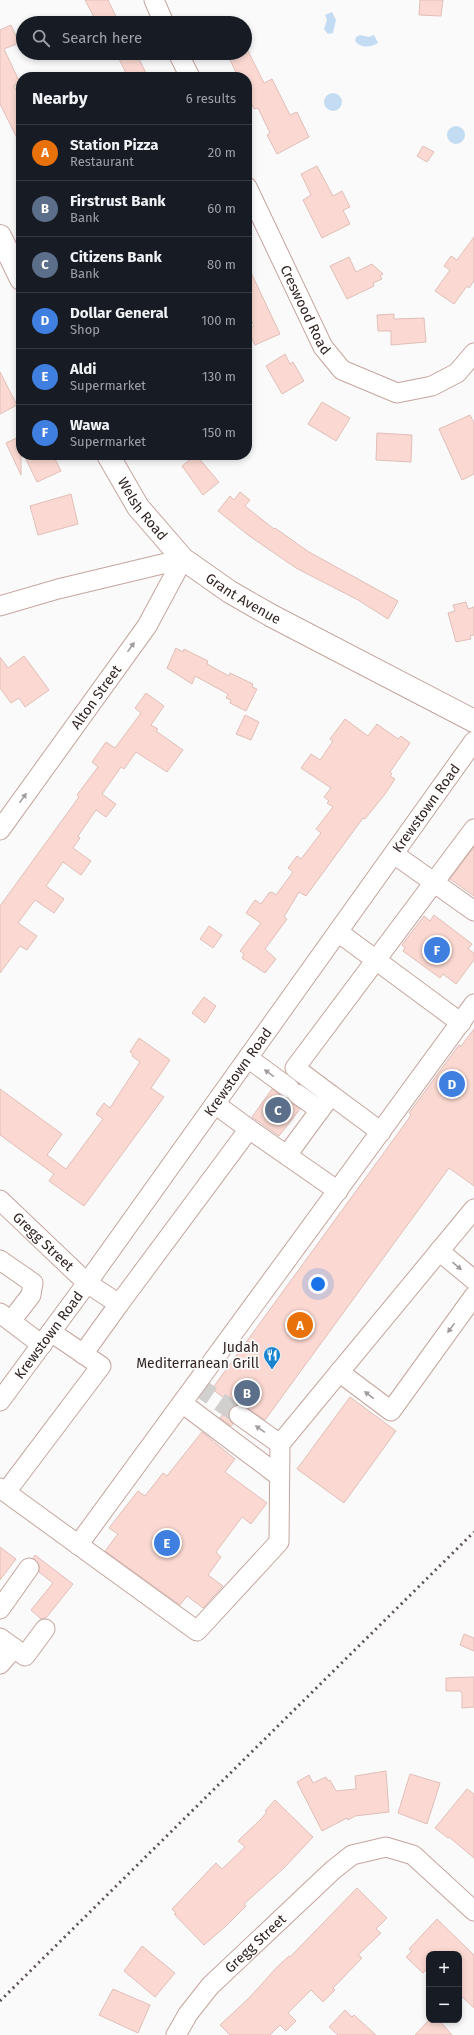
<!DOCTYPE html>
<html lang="en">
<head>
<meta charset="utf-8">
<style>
	body { margin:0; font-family:"Fira Sans",sans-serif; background:#242831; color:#f1f3f6 }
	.controls { position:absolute; right:12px; bottom:12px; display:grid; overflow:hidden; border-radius:8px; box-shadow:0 2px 6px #0003 }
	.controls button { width:36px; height:36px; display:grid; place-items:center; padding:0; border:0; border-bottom:1px solid #363941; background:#171b24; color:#f1f3f6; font:20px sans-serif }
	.you { position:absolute; left:318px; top:1284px; width:14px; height:14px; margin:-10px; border:3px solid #fff; border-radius:50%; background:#1a73e8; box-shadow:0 0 0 6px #1a73e833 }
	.badge { display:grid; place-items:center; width:26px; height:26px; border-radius:50%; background:#1a85cf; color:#fff; font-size:13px; font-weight:700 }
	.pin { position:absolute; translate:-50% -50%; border:2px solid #fff; box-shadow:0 1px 4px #0006 }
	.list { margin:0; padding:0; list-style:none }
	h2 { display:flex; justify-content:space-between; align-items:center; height:52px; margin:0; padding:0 16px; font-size:17px }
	h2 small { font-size:13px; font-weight:400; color:#9ea1a6 }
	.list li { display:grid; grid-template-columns:26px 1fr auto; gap:12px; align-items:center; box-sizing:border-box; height:56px; padding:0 16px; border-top:1px solid #363941 }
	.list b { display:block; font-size:15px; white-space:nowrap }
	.list p { margin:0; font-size:13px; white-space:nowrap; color:#9ea1a6 }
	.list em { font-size:13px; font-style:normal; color:#9ea1a6 }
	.icon { flex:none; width:22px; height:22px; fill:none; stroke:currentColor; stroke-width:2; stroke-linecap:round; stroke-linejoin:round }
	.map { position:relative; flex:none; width:474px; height:2035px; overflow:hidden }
	.search { position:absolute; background:#171b24; box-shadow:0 2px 6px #0003; left:16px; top:16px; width:236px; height:44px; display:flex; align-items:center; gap:10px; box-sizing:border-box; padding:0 14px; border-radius:22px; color:#9ea1a6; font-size:15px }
	.panel { position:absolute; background:#171b24; box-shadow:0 2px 6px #0003; left:16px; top:72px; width:236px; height:388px; border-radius:16px }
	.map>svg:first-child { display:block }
	.water { fill:#c3dcf3 }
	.building { fill:#fbd9d2; stroke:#e0bfb8 }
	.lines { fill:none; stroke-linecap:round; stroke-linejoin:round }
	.minor-tunnel { stroke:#d2cfcf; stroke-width:19; stroke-dasharray:19 10; stroke-linecap:butt }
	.minor-casing { stroke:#c5a59e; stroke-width:21 }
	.major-casing { stroke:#c5a59e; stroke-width:24 }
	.minor { stroke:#fff; stroke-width:19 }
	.major { stroke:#fff; stroke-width:22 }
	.rail { stroke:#5d5451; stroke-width:3; stroke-dasharray:2 4; stroke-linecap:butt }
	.oneway { fill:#a29d9c }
	.labels { text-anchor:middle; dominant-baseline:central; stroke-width:3.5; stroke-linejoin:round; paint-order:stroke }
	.street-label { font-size:14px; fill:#312522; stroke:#fafafa }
	.poi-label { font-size:14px; fill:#312522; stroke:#fafafa; text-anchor:end }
</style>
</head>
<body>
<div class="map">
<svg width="474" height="2035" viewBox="0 0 474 2035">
	<rect width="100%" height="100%" fill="#fafafa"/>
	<!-- water -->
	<path class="water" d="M332,12L336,20L333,33L328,34L324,29L327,20L325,15Z
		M360,35L369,37L374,35L378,43C371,48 360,48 355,41L356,37Z
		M324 102a9 9 0 1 1 18 0a9 9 0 1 1-18 0Z
		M447 135a9 9 0 1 1 18 0a9 9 0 1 1-18 0Z"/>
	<!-- building -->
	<path class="building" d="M85,0H108L119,23H97Z
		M420,0H443L441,16L419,15Z
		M11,25L19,43L4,49L20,83L14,86L21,99V146L0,104V30Z
		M247,49L264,83L272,79L290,115L297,112L309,137L277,154L267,135L270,133L258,108L254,109L247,94V77H238L227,53H247Z
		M116,53H136L148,77H128Z
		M423,146L434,152L427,162L417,156Z
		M317,166L333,196L342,191L350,207L343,210L350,224L322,238L303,200L311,195L301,174Z
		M474,237V281L469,288L467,286L454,304L435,291L450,270L444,266L451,256L457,260Z
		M349,257L356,272L372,264L383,274L380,276L382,279L373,283L374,286L347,299L330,266Z
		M247,264L280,334L255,345L247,329L254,326L247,311Z
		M394,314V319L424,318L426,342L391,345V331H378L377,315Z
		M285,354L290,364L293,362L304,381L282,394L266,366Z
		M0,372L17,405L0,414Z
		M322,402L350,418L336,441L308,424Z
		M470,415L474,423V474L462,480L439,429Z
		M377,433L412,435L411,462L376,460Z
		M21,436V475L6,443Z
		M24,455H53L61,471L37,482Z
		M196,455L219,482L203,495L182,466Z
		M240,492L250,500L245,506L274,529L275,528L309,552L398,601L388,619L358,600L296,568L248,535L218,511L230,496L234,500Z
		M71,494L78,524L38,535L30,506Z
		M466,602L468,609L474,607V635L470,636L471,639L456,642L448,613L455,611L453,605Z
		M176,648L183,652L184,649L208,661L207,664L229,676L230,673L253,684L252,687L257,689L246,711L230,703L231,700L226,698L228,694L195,676L192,684L167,668Z
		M24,656L49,690L25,707L19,698L11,703L0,688V657L8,668Z
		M146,693L164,706L151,725L158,729L156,731L183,750L167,772L136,752L124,769L121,767L102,794L116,804L106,817L96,810L78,836L80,838L73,848L91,861L81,875L63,862L46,886L64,899L54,913L35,900L18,923L37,936L27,950L20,946L0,973V906L79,797L77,795L98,767L92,762L106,742L115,748L141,713L135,708Z
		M245,715L259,722L251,740L236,734Z
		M345,719L368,736L377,724L398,739L401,736L410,743L390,772L392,774L390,776L395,779L385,794L365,819L363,818L306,896L299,892L284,917L287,919L265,949L276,959L265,973L242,958L244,954L240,951L261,923L246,913L255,900L261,904L269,893L272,892L276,895L293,872L288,868L297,856L301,859L321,833L316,829L333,807L327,803L329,801L324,797L331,788L301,768L311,754L320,760L333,741L330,739Z
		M474,847V896L450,879Z
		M434,915L472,944L468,949L474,953V960L456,984L443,974L440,978L403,951L405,948L402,945L424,916L430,921Z
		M209,926L222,935L213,948L200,939Z
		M204,997L216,1006L205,1023L192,1013Z
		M474,1029V1186L449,1168L265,1420L245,1406L235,1405L230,1408L228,1414L229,1419L233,1424L231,1426L220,1418L231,1403L212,1389L399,1132L411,1115L409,1113L459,1045L461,1046Z
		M139,1038L170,1060L151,1088L164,1097L84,1206L49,1181L54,1174L0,1135V1089L62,1134L47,1155L66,1169L103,1119L96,1114L104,1103L110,1108L140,1062L132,1056L133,1054L130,1052Z
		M272,1089L300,1109L279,1136L252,1117Z
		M350,1397L396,1431L344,1503L297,1469Z
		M202,1432L235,1459L225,1472L267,1503L251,1524L242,1517L216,1552L221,1557L208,1575L223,1586L203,1608L187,1596L180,1605L105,1551L118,1534L109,1528L138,1491L145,1496L163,1473L167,1476Z
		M0,1547L16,1559L0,1580Z
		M35,1555L73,1584L46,1618L41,1619L31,1610L53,1583L39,1572V1564L33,1558Z
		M464,1634L474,1638V1651L460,1645Z
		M474,1677V1707L462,1708V1693L460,1691H446V1678Z
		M386,1771L389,1812L355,1816L348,1820L347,1818L322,1831L297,1782L309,1775L313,1783L326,1777L328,1781L330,1780L336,1791L356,1789L355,1776Z
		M410,1774L440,1783L427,1824L398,1813Z
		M467,1789L474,1794V1858L449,1837L448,1838L435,1828Z
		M275,1800L313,1837L284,1868L244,1904L246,1906L226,1926L204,1945L174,1914L176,1913L172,1909L216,1863L222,1869L245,1847L238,1841L261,1819L267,1812L265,1811Z
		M357,1888L387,1918L376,1929L381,1933L358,1955L362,1958L333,1988L335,1990L323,2002L311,1990L288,2013L296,2021L286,2031L280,2025L270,2035H230L220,2025L250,1997L277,1967L289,1956L290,1957Z
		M437,1919L474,1955V2008L459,1994V1954H429V1967L423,1973L406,1957L412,1951L409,1949Z
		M142,1946L175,1973L155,1997L124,1971Z
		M113,1989L150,2005L138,2033L99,2015Z
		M345,2010L352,2017L354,2015L376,2035H338L329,2027Z
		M429,2020H439L452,2035H415Z"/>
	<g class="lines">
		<!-- minor-tunnel -->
		<path class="minor-tunnel" d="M196,1385L239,1415"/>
		<!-- minor casing -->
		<g class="minor-casing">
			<g id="minor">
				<path d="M154,0L164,23"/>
				<path d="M178,53L190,77"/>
				<path id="s1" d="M247,187L323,347L342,370L397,393L432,386L457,373L474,353"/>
				<path d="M0,606L58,589L183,559"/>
				<path id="s2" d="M0,830L147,626L183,559"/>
				<path d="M394,854L474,911"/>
				<path d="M338,932L461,1023"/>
				<path d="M248,1058L289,1088"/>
				<path d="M297,1094L320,1110"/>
				<path d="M331,1095L295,1068L474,829"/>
				<path d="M249,1129L338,1191"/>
				<path d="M287,1155L331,1095L381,1132"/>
				<path id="s3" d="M0,1200L87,1283L119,1304L83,1354"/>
				<path d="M439,1251L474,1280"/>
				<path d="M0,1260L33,1283L31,1295L11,1321"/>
				<path d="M119,1304L249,1129L215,1104"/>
				<path d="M0,1313L42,1345"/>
				<path d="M339,1372L391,1411L474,1296"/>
				<path id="s4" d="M0,1401L87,1283L474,741"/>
				<path d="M182,1403L279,1476"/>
				<path d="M239,1415L280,1444"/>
				<path d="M0,1488L197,1631L279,1542L280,1444L474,1209"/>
				<path d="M6,1492L101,1366L51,1332"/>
				<path d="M78,1545L474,1004"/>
				<path d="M0,1609L29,1568"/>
				<path d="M0,1638L25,1656L45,1629"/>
				<path d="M0,1664L14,1648"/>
				<path id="s5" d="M176,2035L188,2014L210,1986L333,1870L352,1855L386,1847L413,1855L474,1911"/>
			</g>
		</g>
		<!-- major casing -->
		<g class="major-casing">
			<g id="major">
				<path d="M0,236L21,279"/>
				<path id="s6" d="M108,455L138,507L183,559L230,592L272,616L474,721"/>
			</g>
		</g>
		<!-- minor -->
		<use href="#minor" class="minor"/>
		<!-- major -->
		<use href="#major" class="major"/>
		<!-- rail -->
		<path class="rail" d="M0,2001L474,1532"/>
	</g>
	<!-- one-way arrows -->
	<defs><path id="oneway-solid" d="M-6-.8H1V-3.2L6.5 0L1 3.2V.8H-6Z"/></defs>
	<g class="oneway">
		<use href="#oneway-solid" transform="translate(131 647) rotate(-54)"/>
		<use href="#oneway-solid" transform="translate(23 798) rotate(-54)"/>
		<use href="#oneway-solid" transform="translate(269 1073) rotate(-144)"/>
		<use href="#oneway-solid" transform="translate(457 1266) rotate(40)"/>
		<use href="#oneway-solid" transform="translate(451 1328) rotate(126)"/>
		<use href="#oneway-solid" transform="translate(369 1395) rotate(-143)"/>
		<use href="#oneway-solid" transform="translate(260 1429) rotate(-145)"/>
	</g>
	<!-- icons -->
	<defs>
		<g id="restaurant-pin" transform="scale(0.9)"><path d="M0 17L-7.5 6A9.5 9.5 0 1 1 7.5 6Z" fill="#1a85cf" stroke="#fafafa"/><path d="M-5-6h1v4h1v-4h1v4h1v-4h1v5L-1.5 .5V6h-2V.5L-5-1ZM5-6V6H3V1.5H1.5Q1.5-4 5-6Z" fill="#fff"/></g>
	</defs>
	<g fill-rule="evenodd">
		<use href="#restaurant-pin" x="272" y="1355"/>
	</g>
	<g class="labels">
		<!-- street labels -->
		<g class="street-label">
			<text stroke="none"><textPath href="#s1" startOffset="136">Creswood Road</textPath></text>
			<text stroke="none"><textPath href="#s6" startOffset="64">Welsh Road</textPath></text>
			<text stroke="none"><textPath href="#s6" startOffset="201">Grant Avenue</textPath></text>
			<text stroke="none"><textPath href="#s2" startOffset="164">Alton Street</textPath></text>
			<text stroke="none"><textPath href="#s4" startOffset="730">Krewstown Road</textPath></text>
			<text stroke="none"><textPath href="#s4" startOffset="406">Krewstown Road</textPath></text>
			<text stroke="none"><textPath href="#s3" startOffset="60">Gregg Street</textPath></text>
			<text stroke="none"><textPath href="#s4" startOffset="82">Krewstown Road</textPath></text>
			<text stroke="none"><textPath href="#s5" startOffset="122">Gregg Street</textPath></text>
		</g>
		<!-- poi labels -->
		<g class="poi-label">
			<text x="259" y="1347">Judah<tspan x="259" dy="16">Mediterranean Grill</tspan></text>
		</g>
	</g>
</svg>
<div class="controls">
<button>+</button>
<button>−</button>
</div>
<div class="you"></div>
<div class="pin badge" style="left:300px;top:1325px;background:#e8710a">A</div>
<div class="pin badge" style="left:247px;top:1393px;background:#5c6f8a">B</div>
<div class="pin badge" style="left:278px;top:1110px;background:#5c6f8a">C</div>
<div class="pin badge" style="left:452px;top:1084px;background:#3f7fe0">D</div>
<div class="pin badge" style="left:167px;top:1543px;background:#3f7fe0">E</div>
<div class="pin badge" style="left:437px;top:950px;background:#3f7fe0">F</div>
<div class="search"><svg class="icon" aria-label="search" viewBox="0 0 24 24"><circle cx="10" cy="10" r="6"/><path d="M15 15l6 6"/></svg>Search here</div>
<section class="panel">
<h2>Nearby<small>6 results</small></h2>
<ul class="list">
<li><span class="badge" style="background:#e8710a">A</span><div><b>Station Pizza</b><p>Restaurant</p></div><em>20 m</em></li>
<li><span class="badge" style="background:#5c6f8a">B</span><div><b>Firstrust Bank</b><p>Bank</p></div><em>60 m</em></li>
<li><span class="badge" style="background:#5c6f8a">C</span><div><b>Citizens Bank</b><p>Bank</p></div><em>80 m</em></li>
<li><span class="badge" style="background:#3f7fe0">D</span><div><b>Dollar General</b><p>Shop</p></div><em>100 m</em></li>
<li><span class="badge" style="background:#3f7fe0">E</span><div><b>Aldi</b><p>Supermarket</p></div><em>130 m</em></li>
<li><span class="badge" style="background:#3f7fe0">F</span><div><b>Wawa</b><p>Supermarket</p></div><em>150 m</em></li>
</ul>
</section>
</div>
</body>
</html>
